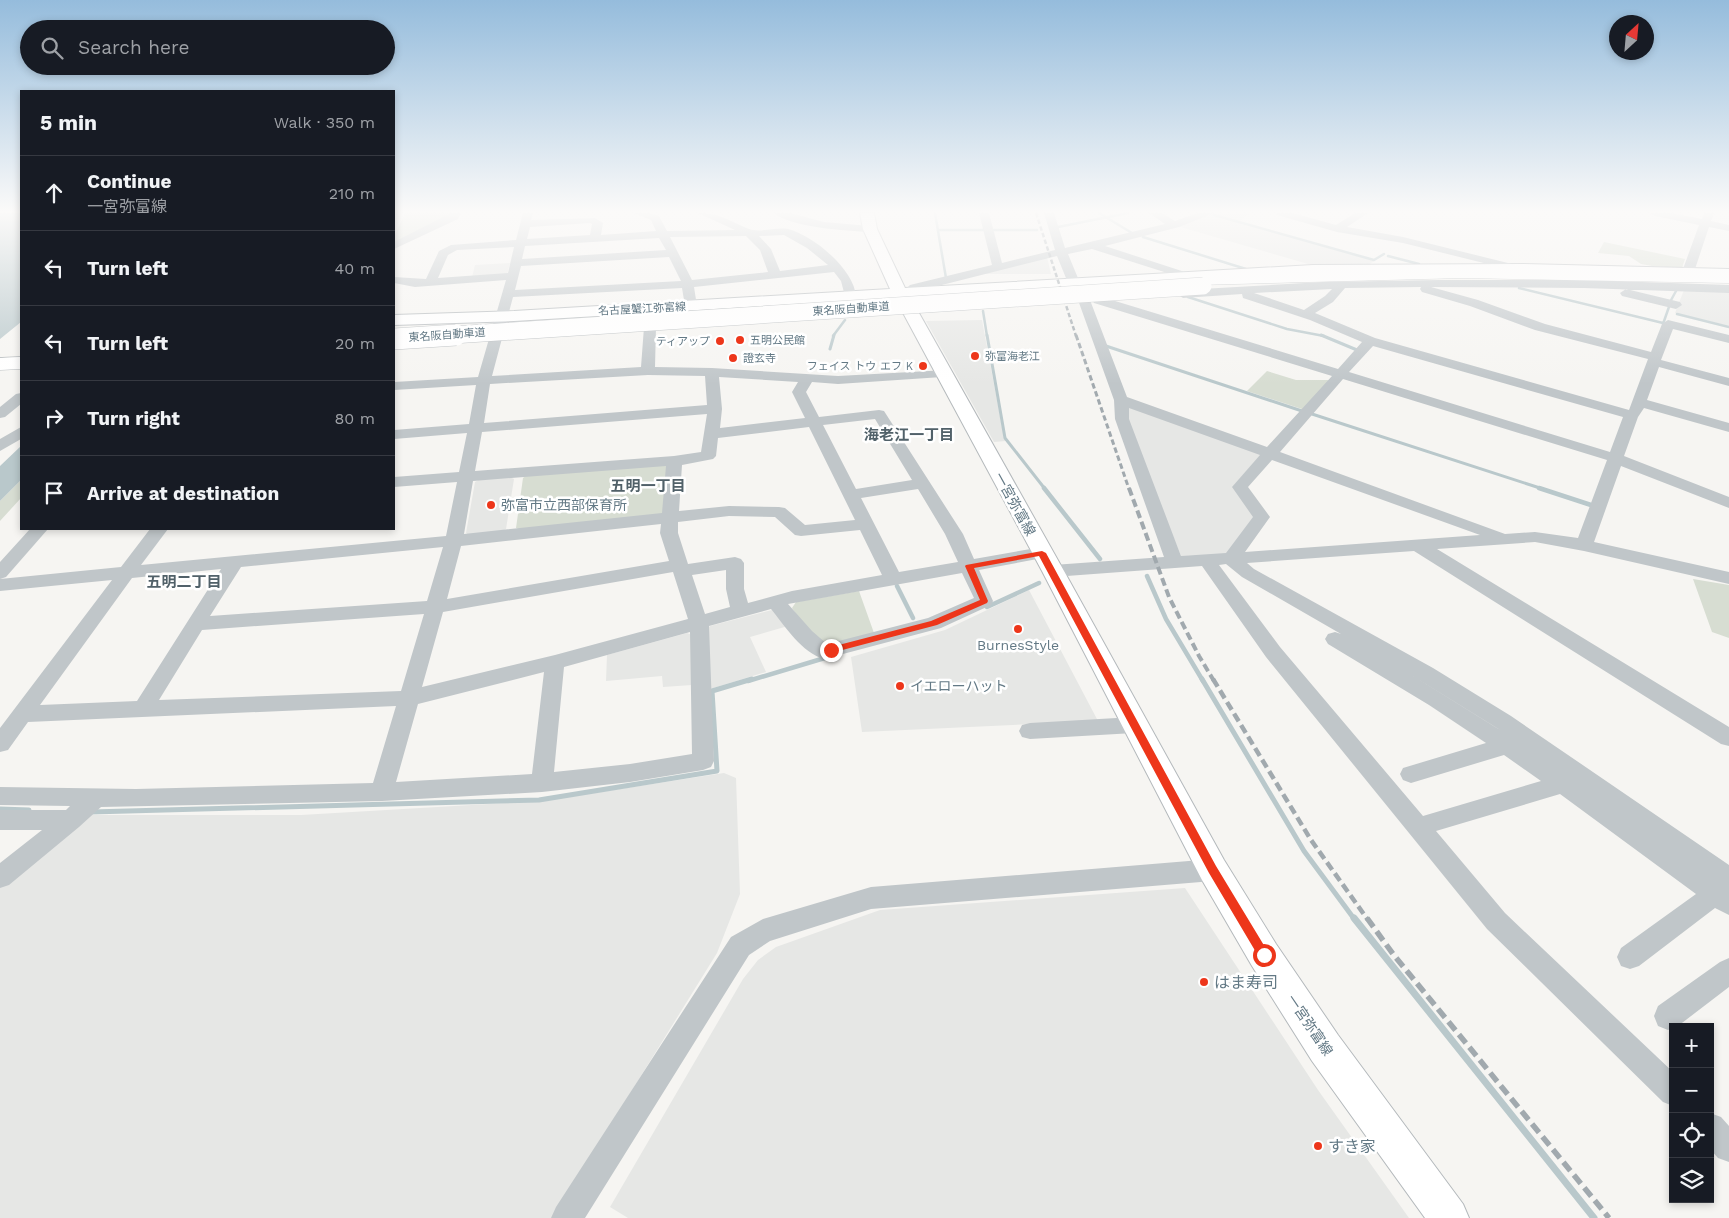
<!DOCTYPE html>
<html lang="en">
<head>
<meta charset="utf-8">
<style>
	body { margin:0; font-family:"Work Sans","Noto Sans JP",sans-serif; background:#20242c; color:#f1f3f6 }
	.controls { position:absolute; right:15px; bottom:15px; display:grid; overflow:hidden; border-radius:0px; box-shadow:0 2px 8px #0003 }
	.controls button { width:45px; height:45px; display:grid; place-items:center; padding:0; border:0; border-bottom:1px solid #363941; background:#171b24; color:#f1f3f6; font:25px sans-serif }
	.compass { position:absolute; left:1609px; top:15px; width:45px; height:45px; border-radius:50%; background:#171b24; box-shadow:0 2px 8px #0003; rotate:26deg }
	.stop { position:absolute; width:15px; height:15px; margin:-11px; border:4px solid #ed361a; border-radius:50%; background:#fff }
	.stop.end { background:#ed361a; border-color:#fff; box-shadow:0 1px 5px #0008 }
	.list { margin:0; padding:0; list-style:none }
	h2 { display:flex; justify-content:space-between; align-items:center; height:65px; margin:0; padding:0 20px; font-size:21px }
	h2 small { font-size:16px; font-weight:400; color:#9ea1a6 }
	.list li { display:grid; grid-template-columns:32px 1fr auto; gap:15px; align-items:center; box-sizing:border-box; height:75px; padding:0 20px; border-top:1px solid #363941 }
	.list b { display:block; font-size:19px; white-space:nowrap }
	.list p { margin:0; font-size:16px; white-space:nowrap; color:#9ea1a6 }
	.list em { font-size:16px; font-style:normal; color:#9ea1a6 }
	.icon { flex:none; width:28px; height:28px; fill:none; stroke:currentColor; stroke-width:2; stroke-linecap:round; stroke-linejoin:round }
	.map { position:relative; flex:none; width:1729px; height:1218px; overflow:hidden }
	.search { position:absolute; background:#171b24; box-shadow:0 2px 8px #0003; left:20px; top:20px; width:375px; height:55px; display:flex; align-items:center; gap:12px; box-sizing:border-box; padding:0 18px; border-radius:28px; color:#9ea1a6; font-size:19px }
	.panel { position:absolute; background:#171b24; box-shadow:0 2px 8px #0003; left:20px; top:90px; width:375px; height:440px; border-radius:0px }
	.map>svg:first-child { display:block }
	.built { fill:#e6e7e5 }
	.green { fill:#d7ddd2 }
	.water { fill:#b9c8cb }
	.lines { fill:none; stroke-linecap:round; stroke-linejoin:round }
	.stream-far4 { stroke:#b9c8cb; stroke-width:2.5 }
	.stream-far3 { stroke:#b9c8cb; stroke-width:3 }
	.stream-far2 { stroke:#b9c8cb; stroke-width:4.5 }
	.stream-far1 { stroke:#b9c8cb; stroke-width:5 }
	.stream { stroke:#b9c8cb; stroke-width:7 }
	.major-casing { stroke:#b4b9bc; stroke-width:2 }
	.highway-casing { stroke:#b3b8bb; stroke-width:1 }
	.minor { fill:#c0c6c9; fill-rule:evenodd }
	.major { fill:#fff; fill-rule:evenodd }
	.highway { fill:#fff; fill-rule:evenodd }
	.rail-far4 { stroke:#a1a9ae; stroke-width:2.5; stroke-dasharray:4.5 2.5; stroke-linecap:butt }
	.rail-far3 { stroke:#a1a9ae; stroke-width:3; stroke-dasharray:5.5 3; stroke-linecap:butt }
	.rail-far2 { stroke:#a1a9ae; stroke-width:4; stroke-dasharray:8 4; stroke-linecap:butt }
	.rail-far1 { stroke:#a1a9ae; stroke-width:4.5; stroke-dasharray:9 4.5; stroke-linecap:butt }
	.rail { stroke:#a1a9ae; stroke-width:5.5; stroke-dasharray:11 5.5; stroke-linecap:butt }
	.highway-bridge-far1-casing { stroke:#b3b8bb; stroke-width:18; stroke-linecap:butt }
	.highway-bridge-casing { stroke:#b3b8bb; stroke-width:22; stroke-linecap:butt }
	.highway-bridge-far1 { stroke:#fff; stroke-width:17 }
	.highway-bridge { stroke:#fff; stroke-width:21 }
	.route { fill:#ed361a }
	.poi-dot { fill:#ed361a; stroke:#fff; stroke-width:2 }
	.labels { text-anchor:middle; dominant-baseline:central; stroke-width:5; stroke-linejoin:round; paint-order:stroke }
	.far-street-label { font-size:11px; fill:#637985; stroke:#fff }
	.far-poi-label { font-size:11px; fill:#637985; stroke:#fff; text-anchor:start }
	.street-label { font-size:14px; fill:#637985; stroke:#fff }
	.poi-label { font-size:14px; fill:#637985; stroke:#fff; text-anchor:start }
	.neighbourhood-label { font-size:15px; font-weight:bold; fill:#516169; stroke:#fff }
	.near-poi-label { font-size:16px; fill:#637985; stroke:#fff; text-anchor:start }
</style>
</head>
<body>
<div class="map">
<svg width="1729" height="1218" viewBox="0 0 1729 1218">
	<rect width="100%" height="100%" fill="#f6f5f2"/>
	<!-- built -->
	<path class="built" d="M1215,213H1251L1238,222L1374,261L1370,264L1315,266L1177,226Z
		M1047,257L1051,274H979Z
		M510,263L507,275L472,277L475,265Z
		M1684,290L1729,291V326L1675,313Z
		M982,320L1004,438L1006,441L994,442L926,321Z
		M1128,407L1259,452L1261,456L1235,487L1258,515L1228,555L1181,556L1128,424Z
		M510,477L514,479L506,529L501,532L470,536L466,533L475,482L480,479Z
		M1029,590L1098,721L862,732L851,657L945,630Z
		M772,610L778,612L788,626L750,637L766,672L710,689L706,631L710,626Z
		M687,633L692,635V685L663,687L662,676L606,681L607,655Z
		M724,773L736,778L740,894L717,953L553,1218H0V885L88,815H301L542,801Z
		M1185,888L1318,1090L1409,1218H628L610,1207L743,979L758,960L776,947L880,910Z"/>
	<!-- green -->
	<path class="green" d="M405,213H452L450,217L394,244V237Z
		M1604,242L1685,259L1682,268L1652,266L1641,264L1629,256L1598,253Z
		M1267,371L1296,380H1329L1305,410L1247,391Z
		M664,464L668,466L665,512L660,515L522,530L516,528L523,478L527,475Z
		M21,480V498L0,521V501Z
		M1693,579L1729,585V638L1712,632Z
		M859,591L874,633C825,646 823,653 792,608L796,602Z"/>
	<!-- water -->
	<path class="water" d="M0,213H21V322L0,339Z
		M21,446V480L0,501V466Z"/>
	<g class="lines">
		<!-- stream-far4 -->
		<path class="stream-far4" d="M935,213L946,278
			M1099,213L1132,233
			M1214,215L1374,260L1384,254
			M1058,227L1128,213
			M938,230H986
			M991,230H1037
			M1143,237L1246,269
			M1388,256L1419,264
			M1519,288L1663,323
			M1188,297L1287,329L1324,336
			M1670,302L1676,291
			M983,311L987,336
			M1677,314L1729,327
			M1663,324L1670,304
			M833,336L845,320"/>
		<!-- stream-far3 -->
		<path class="stream-far3" d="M987,335L1005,438L1045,489
			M1321,335L1357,350
			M1106,346L1302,411
			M830,349L834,335
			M1312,414L1543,489"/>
		<!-- stream-far2 -->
		<path class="stream-far2" d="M1044,488L1100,559
			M1539,488L1591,505
			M1147,576L1166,619L1203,681
			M897,586L913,618
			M987,607L1039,583
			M748,681L828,657"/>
		<!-- stream-far1 -->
		<path class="stream-far1" d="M1202,679L1304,851L1355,920
			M0,809L29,810
			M91,812L539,800L717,771L712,691L752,679"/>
		<!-- stream -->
		<path class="stream" d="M1354,918L1594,1218"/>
		<!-- major casing -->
		<g class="major-casing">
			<path id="major" d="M860,213H874L877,229L905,288L1313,265L1521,264L1729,269V277L1521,272L1313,273L910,297L1064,571L1224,860L1276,944L1338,1035L1463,1204L1469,1218H1425L1312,1061L1252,966L1202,880L1042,571L895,298L514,321L394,325V315L514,311L890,289L863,229Z"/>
		</g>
		<!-- highway casing -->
		<g class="highway-casing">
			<path id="highway" d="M1463,268L1729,273V283L1463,278L1197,285L1191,284L1188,280L1191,276L1197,275Z
				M21,357V369L0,370V358Z"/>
		</g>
		<!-- minor -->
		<path class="minor" d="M451,213H461L458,219L394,249V242Z
			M523,213H533L531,220L595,218L603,223L601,235L656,231L651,220L634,213H650L659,216L667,231L735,230L698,213C721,213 729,221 749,229C760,233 776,227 788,229C813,235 855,270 856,297L850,301L846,300L841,281L834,272L694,287L697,306L691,310L685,306L682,288L513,297L492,376L641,367L644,327L650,323L656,327L655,367L712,368L838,376L947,370L949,373L942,377L838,384L812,382L806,392L819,417L879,410L884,411L963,534L974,559L1042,547L1048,549L1051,553L1048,557L979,570L993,601L991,605L941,628L824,659C802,653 785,626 771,609L709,626L714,761L711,767L703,770L630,782L542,792L382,801L101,807L79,827L9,885L0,888V863L42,830H0V810H66L70,806L0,805V787L136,789L373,783L396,706L28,722L8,750L0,752V728L112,580L0,591V579L121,567L150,529H168L141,565L446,536L457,482L394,487V477L459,472L467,433L394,439V430L469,424L476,385L394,390V382L478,377L506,280L415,287L394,283V277L426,279L439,251L451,245L516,240ZM590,223L592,224L590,235L527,239L530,227ZM784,235L807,248L828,265L780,271L771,249L759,236ZM746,236L760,250L768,272L692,280L670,237ZM659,238L666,250L522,259L525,246ZM514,247L508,273L438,278L448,255L457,250ZM669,257L681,281L515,290L521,266ZM648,375L705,376L707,405L484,423L490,384ZM719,377L798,382L792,392L805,418L720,428L722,409ZM707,414L701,452L674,456L475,471L482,432ZM875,419L912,480L856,489L823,425ZM809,427L855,520L805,525L785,508L779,507L729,506L679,511L682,465L713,459L716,456L718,438ZM666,466L662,513L464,534L473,481ZM918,489L945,534L958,562L899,572L861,498ZM729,516L775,517L795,535L801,536L860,530L882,575L792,591L748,603L744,589V563L741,559L735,557L688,564L678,533V522ZM661,524L660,533L669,561L447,599L461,546ZM443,547L427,601L210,616L241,567ZM221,569L137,701L40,705L132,578ZM726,570V589L730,607L705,614L692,575ZM673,572L688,619L555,655L422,687L443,612ZM962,573L974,598L928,618L827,644L812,631L788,604ZM424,614L401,691L159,700L202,630ZM690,632L692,754L630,764L554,772L564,667ZM544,672L532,774L396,782L418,704Z
			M774,213H790L824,222L870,226L875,229L870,232C848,231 789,227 774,213Z
			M979,213H989L1002,263L1055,250L1044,213H1054L1065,248L1165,224L1149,213H1162L1175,221L1198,213H1214L1179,227L1105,246L1191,274L1193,276L1191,278H1183L1092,249L1068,254L1080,283L1090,300L1127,397L1267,447L1332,376L1094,303L1092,300L1094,297H1102L1338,369L1362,342L1310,320L1243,298L1242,294L1183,298L1177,294L1183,290L1322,282L1439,280H1584L1729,285V293L1584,288L1431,287L1478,300L1545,324L1651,352L1662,324L1668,320L1729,335V343L1673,329L1661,360L1729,378V386L1659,367L1647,400L1729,423V432L1644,408L1638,417L1624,456L1729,497V508L1621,466L1594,542L1729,572V584L1584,551L1535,542L1437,549L1729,727V746L1721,744L1414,551L1247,563L1254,569L1433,668L1511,716L1729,865V915L1715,908L1639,966L1630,969L1621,966L1617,957L1621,948L1696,894L1560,794L1436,831L1505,913L1673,1072V1106L1663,1102L1487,929L1266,657L1202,566L1053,577L1047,575L1044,571L1047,567L1053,565L1164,557L1115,419L1114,400L1078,300L1068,283L1057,256L918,291L908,297L902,293L910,285L992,265ZM1421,287L1420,289L1422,292L1470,306L1535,330L1648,359L1629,410L1375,338L1315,313L1333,302L1345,288ZM1332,289L1325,296L1304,310L1254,293ZM1373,346L1623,417L1610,452L1349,372ZM1343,379L1607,460L1578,538L1535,532L1505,534L1280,452ZM1129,408L1260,455L1232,487L1253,517L1226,553L1181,556L1129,419ZM1272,460L1480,535L1245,552L1270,517L1248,487ZM1226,564L1242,577L1341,634L1335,632L1328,634L1325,639L1328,644L1429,705L1486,743L1403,768L1400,774L1403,780L1411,783L1504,755L1541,781L1423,816L1280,647L1219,565ZM1397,666L1497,728L1500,730Z
			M1276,213H1293L1336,225L1355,213H1368L1347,227L1403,237L1516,265L1518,267L1512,270L1403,243L1337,232L1277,215Z
			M1650,213H1671L1702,219L1704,213H1714L1711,221L1729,225V231L1709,227L1695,269L1696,271L1690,274L1686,273L1683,269L1699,225L1655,216Z
			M1626,289L1680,302L1682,305L1676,309L1622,296L1620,293Z
			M21,393V404L5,417L0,418V407L16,394Z
			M21,427V439L0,451V439Z
			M30,529H48L6,577L0,579V562Z
			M1134,717L1141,719L1145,725L1141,731L1134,733L1030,739L1022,737L1019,731L1022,725L1030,723Z
			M1213,859L1222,862L1225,870L1222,878L1213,881L871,909L770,941L749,955L585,1218H551L556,1207L731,937L763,919L871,887Z
			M1729,958V987L1678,1026L1668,1030L1658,1026L1654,1016L1658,1006L1720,962Z
			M1710,1113L1721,1117L1729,1126V1162L1718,1158L1710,1149Z"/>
		<!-- major -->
		<use href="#major" class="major"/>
		<!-- highway -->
		<use href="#highway" class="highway"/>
		<!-- rail-far4 -->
		<path class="rail-far4" d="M1036,213L1076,336"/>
		<!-- rail-far3 -->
		<path class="rail-far3" d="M1076,335L1129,489"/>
		<!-- rail-far2 -->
		<path class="rail-far2" d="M1129,488L1169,597L1199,656L1214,681"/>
		<!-- rail-far1 -->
		<path class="rail-far1" d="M1213,679L1311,840L1368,920"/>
		<!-- rail -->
		<path class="rail" d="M1367,918L1393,954L1609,1218"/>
		<!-- highway-bridge-far1 casing -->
		<g class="highway-bridge-far1-casing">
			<path id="highway-bridge-far1" d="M437,336L1203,286"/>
		</g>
		<!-- highway-bridge casing -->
		<g class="highway-bridge-casing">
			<path id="highway-bridge" d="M394,339L456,335"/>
		</g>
		<!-- highway-bridge-far1 -->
		<use href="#highway-bridge-far1" class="highway-bridge-far1"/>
		<!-- highway-bridge -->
		<use href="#highway-bridge" class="highway-bridge"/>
	</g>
	<!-- sky -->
	<linearGradient id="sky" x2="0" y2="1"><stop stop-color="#95bcdc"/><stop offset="0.55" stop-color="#fbfaf9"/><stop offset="1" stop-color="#fbfaf9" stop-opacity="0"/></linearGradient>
	<rect width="1729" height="384" fill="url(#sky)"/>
	<!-- route -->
	<path class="route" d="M1042,551L1046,553L1216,866L1268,952L1270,955L1268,959L1264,961L1260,959L1209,873L1039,556L974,568L988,601L987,603L937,625L831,653L827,650L831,647L931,621L980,600L965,566L966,565Z"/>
	<!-- markers -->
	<g class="poi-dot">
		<circle cx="740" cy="340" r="5"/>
		<circle cx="720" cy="341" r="5"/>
		<circle cx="975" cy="356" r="5"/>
		<circle cx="733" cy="358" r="5"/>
		<circle cx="923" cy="366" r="5"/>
		<circle cx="491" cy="505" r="5"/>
		<circle cx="1018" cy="629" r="5"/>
		<circle cx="900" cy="686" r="5"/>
		<circle cx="1204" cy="982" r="5"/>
		<circle cx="1318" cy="1146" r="5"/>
	</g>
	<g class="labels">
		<!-- far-street labels -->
		<g class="far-street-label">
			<text transform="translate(642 309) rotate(-3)">名古屋蟹江弥富線</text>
			<text transform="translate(851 309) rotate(-4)">東名阪自動車道</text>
			<text transform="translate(447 335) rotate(-4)">東名阪自動車道</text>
		</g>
		<!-- far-poi labels -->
		<g class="far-poi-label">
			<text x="750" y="340">五明公民館</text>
			<text x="710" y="341" text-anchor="end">ティアップ</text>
			<text x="985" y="356">弥富海老江</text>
			<text x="743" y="358">證玄寺</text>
			<text x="913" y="366" text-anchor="end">フェイス トウ エフ K</text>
		</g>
		<!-- street labels -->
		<g class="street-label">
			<text transform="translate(1015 504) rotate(61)">一宮弥富線</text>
			<text transform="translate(1310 1025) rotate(56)">一宮弥富線</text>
		</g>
		<!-- poi labels -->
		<g class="poi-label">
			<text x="501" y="505">弥富市立西部保育所</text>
			<text x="1018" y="645" text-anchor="middle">BurnesStyle</text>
			<text x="910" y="686">イエローハット</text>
		</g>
		<!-- neighbourhood labels -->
		<g class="neighbourhood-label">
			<text x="909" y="435">海老江一丁目</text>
			<text x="648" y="486">五明一丁目</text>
			<text x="184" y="582">五明二丁目</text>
		</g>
		<!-- near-poi labels -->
		<g class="near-poi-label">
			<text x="1214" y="982">はま寿司</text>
			<text x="1328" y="1146">すき家</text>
		</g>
	</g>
</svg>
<div class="controls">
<button>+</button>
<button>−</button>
<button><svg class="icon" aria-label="locate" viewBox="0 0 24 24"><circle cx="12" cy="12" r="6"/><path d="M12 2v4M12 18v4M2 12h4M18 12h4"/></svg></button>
<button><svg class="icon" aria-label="layers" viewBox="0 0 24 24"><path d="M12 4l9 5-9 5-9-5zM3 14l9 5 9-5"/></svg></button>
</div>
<svg class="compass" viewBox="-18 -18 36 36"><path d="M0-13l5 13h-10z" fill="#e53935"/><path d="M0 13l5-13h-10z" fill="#9ea1a6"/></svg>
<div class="stop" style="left:1264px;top:955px"></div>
<div class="stop end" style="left:831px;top:650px"></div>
<div class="search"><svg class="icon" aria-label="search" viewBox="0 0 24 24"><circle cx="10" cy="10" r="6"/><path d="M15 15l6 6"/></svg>Search here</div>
<section class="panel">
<h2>5 min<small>Walk · 350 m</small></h2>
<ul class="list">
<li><svg class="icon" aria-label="ahead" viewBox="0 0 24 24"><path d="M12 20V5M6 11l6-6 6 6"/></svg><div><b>Continue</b><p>一宮弥富線</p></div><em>210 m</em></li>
<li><svg class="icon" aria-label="left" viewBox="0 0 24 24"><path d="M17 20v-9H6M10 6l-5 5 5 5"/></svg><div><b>Turn left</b></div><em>40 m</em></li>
<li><svg class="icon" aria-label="left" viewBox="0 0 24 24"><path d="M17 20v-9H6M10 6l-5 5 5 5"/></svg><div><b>Turn left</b></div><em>20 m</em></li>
<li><svg class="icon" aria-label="right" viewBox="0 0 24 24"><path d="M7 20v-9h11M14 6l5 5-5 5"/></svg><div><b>Turn right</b></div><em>80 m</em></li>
<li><svg class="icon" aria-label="arrive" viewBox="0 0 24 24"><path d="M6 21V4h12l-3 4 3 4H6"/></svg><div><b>Arrive at destination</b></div></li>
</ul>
</section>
</div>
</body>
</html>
